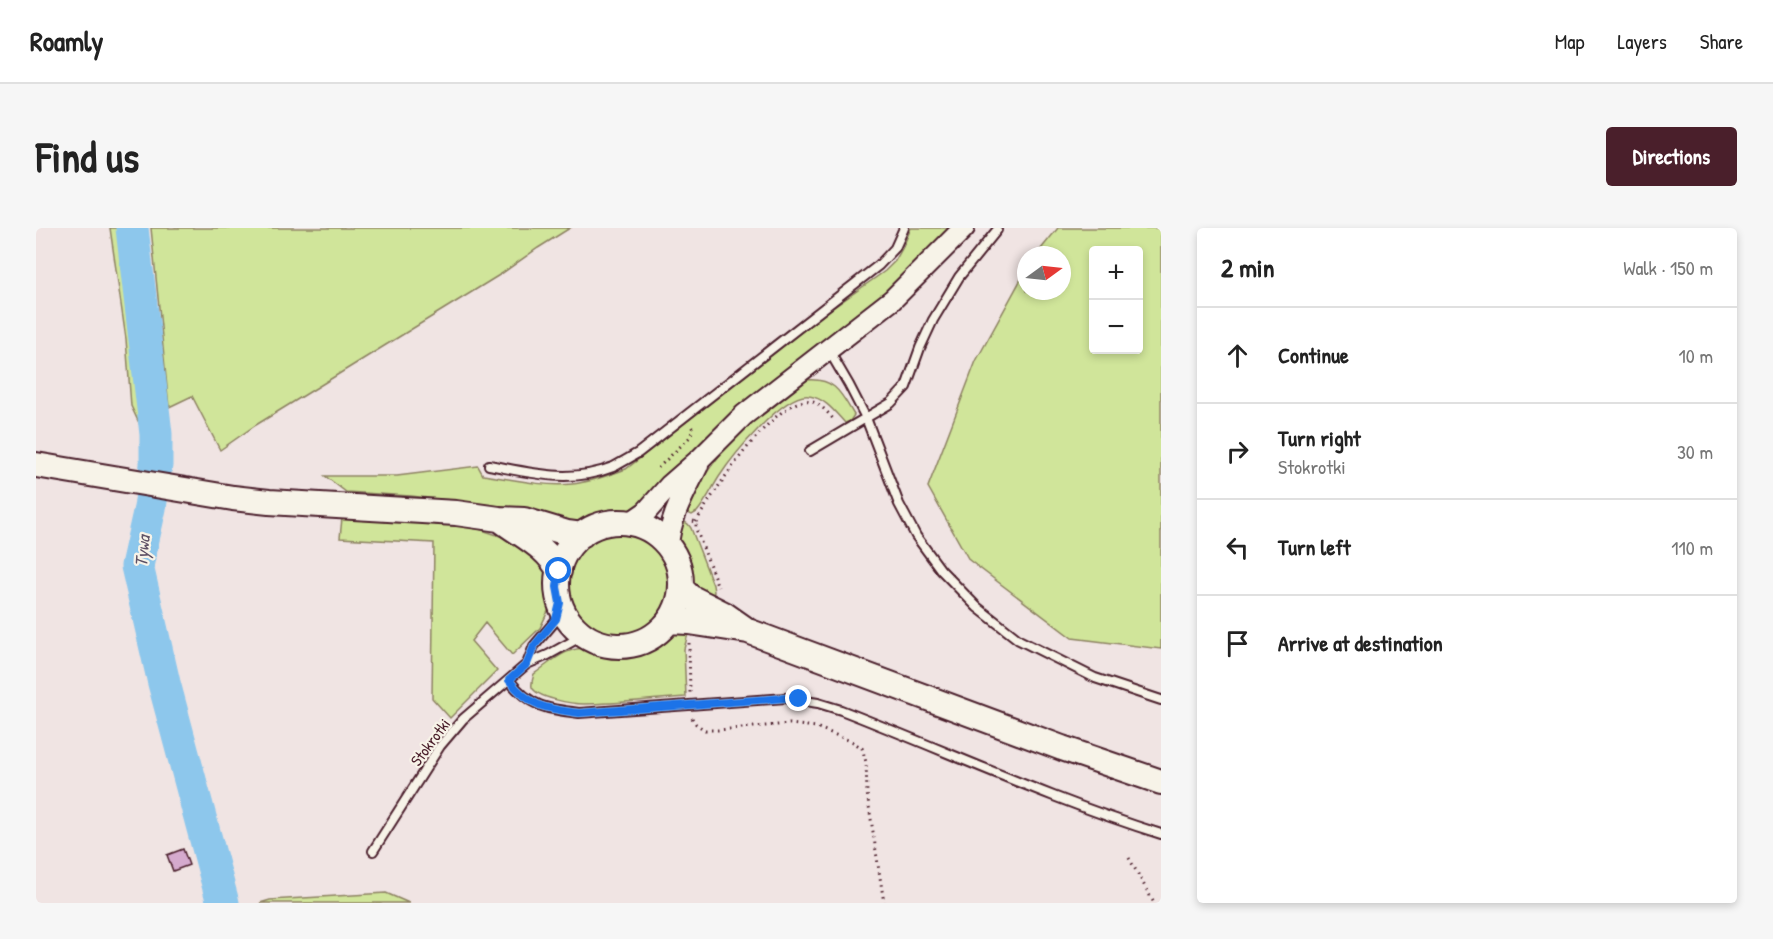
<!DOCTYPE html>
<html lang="en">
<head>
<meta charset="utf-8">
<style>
	body { margin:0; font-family:"Patrick Hand",sans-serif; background:#f6f6f6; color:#222 }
	.controls { position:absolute; right:18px; top:18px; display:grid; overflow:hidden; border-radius:6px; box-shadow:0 3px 9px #0003 }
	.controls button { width:54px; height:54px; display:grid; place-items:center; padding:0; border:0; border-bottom:2px solid #e0e0e0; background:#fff; color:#222; font:30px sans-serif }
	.compass { position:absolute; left:981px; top:18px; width:54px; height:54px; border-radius:50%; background:#fff; box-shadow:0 3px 9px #0003; rotate:75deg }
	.stop { position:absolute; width:18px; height:18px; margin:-14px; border:4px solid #1a73e8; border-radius:50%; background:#fff }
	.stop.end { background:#1a73e8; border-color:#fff; box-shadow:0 2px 6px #0008 }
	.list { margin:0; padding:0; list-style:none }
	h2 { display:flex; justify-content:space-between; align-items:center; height:78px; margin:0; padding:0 24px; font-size:26px }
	h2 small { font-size:20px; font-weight:400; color:#767676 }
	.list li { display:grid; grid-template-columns:39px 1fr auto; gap:18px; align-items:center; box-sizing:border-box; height:96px; padding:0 24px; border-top:2px solid #e0e0e0 }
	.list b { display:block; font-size:22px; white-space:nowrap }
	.list p { margin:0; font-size:20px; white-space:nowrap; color:#767676 }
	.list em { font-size:20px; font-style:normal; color:#767676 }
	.icon { flex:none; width:33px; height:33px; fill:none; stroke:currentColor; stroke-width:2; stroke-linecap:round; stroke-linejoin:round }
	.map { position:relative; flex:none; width:1125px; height:675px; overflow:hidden; border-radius:6px }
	header { display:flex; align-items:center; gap:36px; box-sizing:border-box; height:84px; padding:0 30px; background:#fff; border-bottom:2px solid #e0e0e0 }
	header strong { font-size:28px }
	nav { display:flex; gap:33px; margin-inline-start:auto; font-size:21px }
	.intro { display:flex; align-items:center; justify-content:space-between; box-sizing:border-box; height:144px; padding:0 36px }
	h1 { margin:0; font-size:42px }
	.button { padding:15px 27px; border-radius:6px; background:#4a1f2b; color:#fff; font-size:21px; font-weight:700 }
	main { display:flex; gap:36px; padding:0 36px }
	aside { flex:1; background:#fff; border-radius:6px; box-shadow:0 3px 9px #0003 }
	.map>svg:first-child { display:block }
	.green { fill:#d0e59a; stroke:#8d8262; stroke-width:1.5; fill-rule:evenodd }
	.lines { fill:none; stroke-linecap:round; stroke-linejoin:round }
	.river { stroke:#8dc7ec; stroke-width:33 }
	.building { fill:#d5aace; stroke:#4a1f2b; stroke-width:1.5 }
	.service-casing { stroke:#4a1f2b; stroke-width:12 }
	.tertiary-casing { stroke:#4a1f2b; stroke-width:24 }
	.primary-casing { stroke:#4a1f2b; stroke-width:28 }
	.path { stroke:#4a1f2b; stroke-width:3; stroke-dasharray:1.5 4.5; stroke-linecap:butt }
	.service { stroke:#f7f3e8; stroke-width:8 }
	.tertiary { stroke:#f7f3e8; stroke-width:20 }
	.primary { stroke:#f7f3e8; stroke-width:24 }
	.route { stroke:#1a73e8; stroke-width:8 }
	.labels { text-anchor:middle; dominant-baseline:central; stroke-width:4.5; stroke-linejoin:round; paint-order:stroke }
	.street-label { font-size:16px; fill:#4a1f2b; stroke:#f7f3e8 }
	.water-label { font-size:18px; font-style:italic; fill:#5e5165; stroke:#f7f3e8 }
</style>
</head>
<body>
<header>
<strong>Roamly</strong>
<nav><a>Map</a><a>Layers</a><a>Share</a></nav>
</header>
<div class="intro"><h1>Find us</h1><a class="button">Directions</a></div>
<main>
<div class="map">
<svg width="1125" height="675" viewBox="0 0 1125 675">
	<rect width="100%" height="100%" fill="#f0e4e3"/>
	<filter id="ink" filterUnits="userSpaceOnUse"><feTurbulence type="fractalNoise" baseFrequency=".0167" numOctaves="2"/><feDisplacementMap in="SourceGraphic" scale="12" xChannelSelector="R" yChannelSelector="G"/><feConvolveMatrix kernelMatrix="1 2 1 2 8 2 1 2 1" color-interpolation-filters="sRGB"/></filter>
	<g filter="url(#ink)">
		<!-- green -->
		<path class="green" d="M74,0H88L111,212L95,178L90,111Z
			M115,0H534L502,20L465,46L220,197L184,222L156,168L133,179Z
			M875,0H915L840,75L723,162L627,252L613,273L590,286L564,289L544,296L463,278L375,268L310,264L289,248H361L442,238L447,247C474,251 508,259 536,256C555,254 573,247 590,241L794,82L849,43L859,33L867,19Z
			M1022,0H1125V421L1036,410L933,332L892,259L940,133L990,42V63H1026V27H1000ZM1058,22H1102V122H1058Z
			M771,152C799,150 805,165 818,187L814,193L809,195C799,184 789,170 773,168C748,164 696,229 683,249C676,260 670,273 661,284L656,287L647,283C672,238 696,208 736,176C747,167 758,158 771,152Z
			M306,290L437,299L467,309L495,321L509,341L513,370V381L504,400L476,427L449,395L435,413L461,443L414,490L396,470L398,315L304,310Z
			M644,291L652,296L655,300L677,357L678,364L676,370L656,357L653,350L642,312Z
			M531 356a52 52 0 1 1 104 0a52 52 0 1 1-104 0Z
			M647,402H653L648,421L650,469C616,471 582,476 548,476C537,476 500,470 496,459C495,455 497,450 498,446C515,434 533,416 556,421C568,424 579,428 592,425C613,422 628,408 647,402Z
			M350,665L373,675H224L234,672Z"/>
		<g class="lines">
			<!-- river -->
			<path class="river" d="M96,0L120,206V237L114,280L101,338L128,455L187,675"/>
		</g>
		<!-- building -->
		<path class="building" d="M147,621L153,637L137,643L131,627Z"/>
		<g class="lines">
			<!-- service casing -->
			<g class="service-casing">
				<path id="service" d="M792,121L813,157L830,190L863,276L880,308L905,342L941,379L983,412L1059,450L1125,472
					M774,223L855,175L870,159L884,120L897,92L923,49L961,2
					M453,237C496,245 534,256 577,239C585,235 593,230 602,225L843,37L859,20L868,0
					M491,436L498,418L521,391L524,375
					M473,452C494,479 510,481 543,485L750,470L782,475L805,482C911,523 1016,572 1125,606
					M337,623L404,518L427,491L491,436L512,427L548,407"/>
			</g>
			<!-- tertiary casing -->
			<g class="tertiary-casing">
				<path id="tertiary" d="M594,295L610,284L634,257L665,230L708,187L856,72L928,0
					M632,318C634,288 650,263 662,237"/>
			</g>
			<!-- primary casing -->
			<g class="primary-casing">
				<path id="primary" d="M0,237L197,270L233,274L420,285L463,291L488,292L531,305L546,307
					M465,292C486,308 511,319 523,343
					M521 356a62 62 0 1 1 124 0a62 62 0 1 1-124 0Z
					M645,360L654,369L688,386L708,400
					M633,393L653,394L712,403L1026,520L1125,554"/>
			</g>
			<!-- path -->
			<path class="path" d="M622,240L654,209L657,201L655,198
				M657,293L660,294V301L682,359
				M660,294C676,266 739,168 774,173C784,175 793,186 799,193
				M653,415L654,466
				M656,490L660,496L669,502H682L754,496L780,499L817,514L826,520L830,534L831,565L848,675
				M1093,630L1118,675"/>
			<!-- service -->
			<use href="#service" class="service"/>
			<!-- tertiary -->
			<use href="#tertiary" class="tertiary"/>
			<!-- primary -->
			<use href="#primary" class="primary"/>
		</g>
	</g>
	<g class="lines" filter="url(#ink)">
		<!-- route -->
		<path class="route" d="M523,343L521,359L524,375L520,391L498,418L491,436L473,452C494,479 510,481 543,485L750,470L763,471"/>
	</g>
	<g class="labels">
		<!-- street labels -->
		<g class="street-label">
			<text transform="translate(394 514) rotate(-53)">Stokrotki</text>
		</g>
		<!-- water labels -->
		<g class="water-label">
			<text transform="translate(106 323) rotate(-85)">Tywa</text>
		</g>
	</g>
</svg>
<div class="controls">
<button>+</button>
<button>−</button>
</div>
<svg class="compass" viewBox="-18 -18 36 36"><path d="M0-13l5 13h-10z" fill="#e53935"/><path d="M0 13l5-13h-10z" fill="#767676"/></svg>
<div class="stop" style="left:523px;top:343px"></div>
<div class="stop end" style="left:763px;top:471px"></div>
</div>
<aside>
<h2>2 min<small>Walk · 150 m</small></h2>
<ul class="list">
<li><svg class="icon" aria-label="ahead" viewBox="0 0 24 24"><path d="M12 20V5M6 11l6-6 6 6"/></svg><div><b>Continue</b></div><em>10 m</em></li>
<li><svg class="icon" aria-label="right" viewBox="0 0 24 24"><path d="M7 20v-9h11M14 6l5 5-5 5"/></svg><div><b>Turn right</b><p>Stokrotki</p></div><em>30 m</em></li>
<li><svg class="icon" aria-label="left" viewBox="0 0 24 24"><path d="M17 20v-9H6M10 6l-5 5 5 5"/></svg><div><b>Turn left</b></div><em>110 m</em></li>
<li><svg class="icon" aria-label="arrive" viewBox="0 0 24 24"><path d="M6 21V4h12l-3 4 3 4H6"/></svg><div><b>Arrive at destination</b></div></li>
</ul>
</aside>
</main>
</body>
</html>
